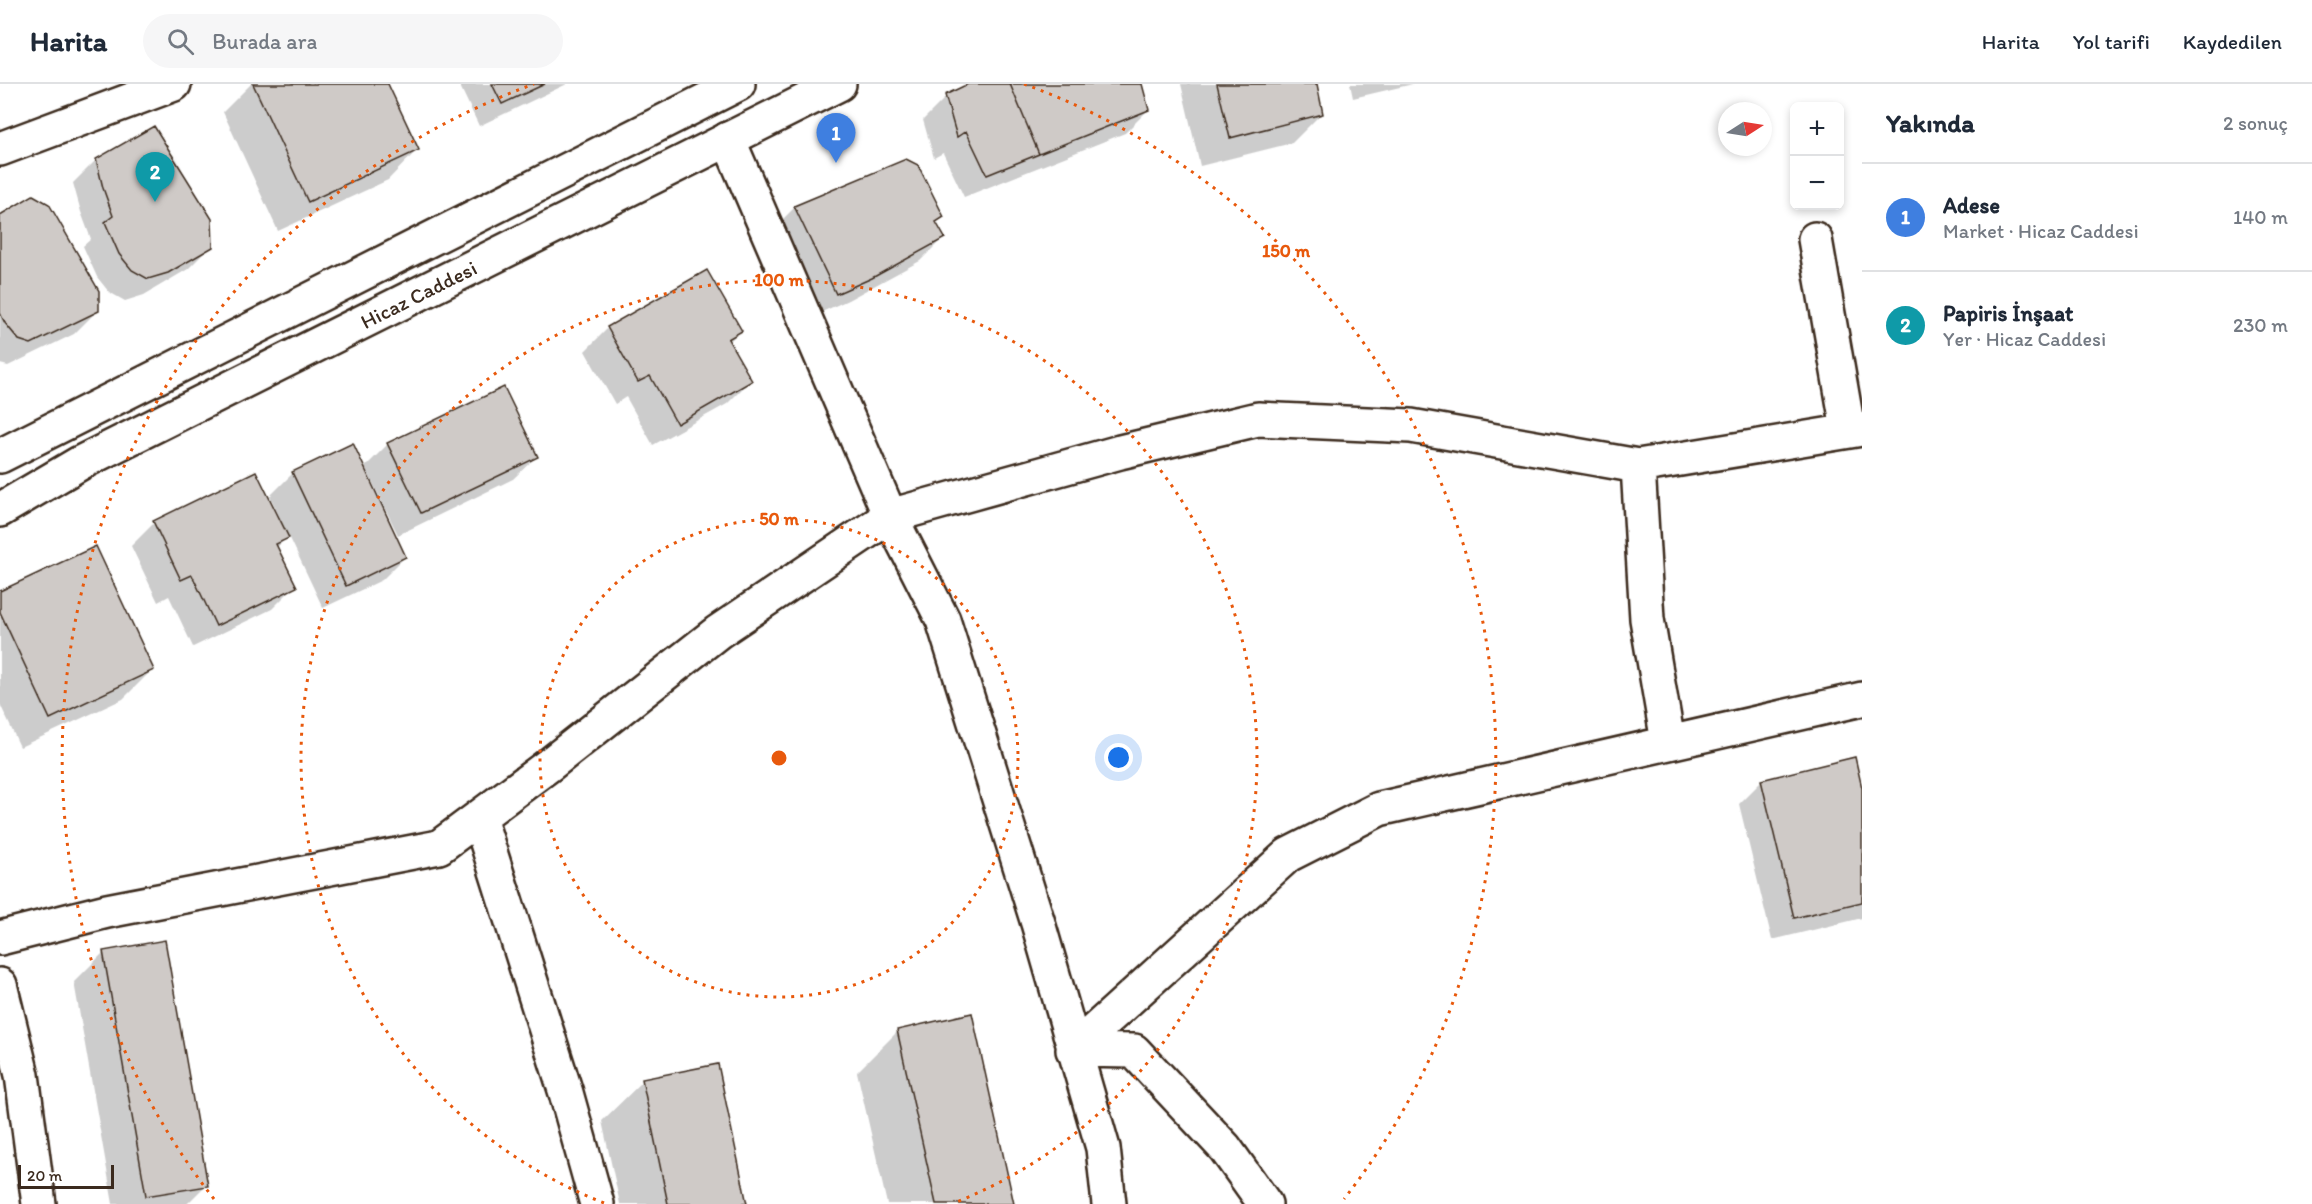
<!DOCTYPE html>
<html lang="tr">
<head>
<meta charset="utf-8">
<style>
	body { margin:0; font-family:Itim,sans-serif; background:#f6f6f7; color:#1f2937 }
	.controls { position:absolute; right:18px; top:18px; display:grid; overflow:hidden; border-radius:9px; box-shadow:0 3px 9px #0003 }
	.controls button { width:54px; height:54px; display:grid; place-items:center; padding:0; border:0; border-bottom:2px solid #e0e1e3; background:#fff; color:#1f2937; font:30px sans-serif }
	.compass { position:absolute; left:1718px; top:18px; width:54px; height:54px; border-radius:50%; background:#fff; box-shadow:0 3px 9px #0003; rotate:78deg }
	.scale { position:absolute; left:18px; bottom:15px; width:96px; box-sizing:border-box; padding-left:6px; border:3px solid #3b2a1e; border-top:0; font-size:16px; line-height:21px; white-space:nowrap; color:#3b2a1e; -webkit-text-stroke:4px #fff; paint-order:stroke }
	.you { position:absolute; left:1119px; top:674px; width:21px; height:21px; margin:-15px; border:4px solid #fff; border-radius:50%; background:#1a73e8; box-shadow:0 0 0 9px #1a73e833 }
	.badge { display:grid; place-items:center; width:39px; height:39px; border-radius:50%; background:#0f766e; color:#fff; font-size:20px; font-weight:700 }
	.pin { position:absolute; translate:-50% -50px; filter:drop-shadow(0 2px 3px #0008) }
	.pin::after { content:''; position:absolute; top:32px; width:21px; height:18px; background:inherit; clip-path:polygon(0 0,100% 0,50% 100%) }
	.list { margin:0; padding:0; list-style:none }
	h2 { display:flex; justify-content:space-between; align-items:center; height:78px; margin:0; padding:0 24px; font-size:26px }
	h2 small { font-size:20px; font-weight:400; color:#747a83 }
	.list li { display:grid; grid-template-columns:39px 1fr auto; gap:18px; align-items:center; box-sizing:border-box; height:108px; padding:0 24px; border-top:2px solid #e0e1e3 }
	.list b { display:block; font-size:22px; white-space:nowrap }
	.list p { margin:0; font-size:20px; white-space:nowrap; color:#747a83 }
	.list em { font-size:20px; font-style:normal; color:#747a83 }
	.icon { flex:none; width:33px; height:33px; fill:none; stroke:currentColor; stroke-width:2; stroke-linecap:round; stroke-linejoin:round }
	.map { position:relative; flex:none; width:1862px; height:1120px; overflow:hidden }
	header { display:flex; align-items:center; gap:36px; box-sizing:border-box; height:84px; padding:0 30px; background:#fff; border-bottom:2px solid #e0e1e3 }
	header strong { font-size:28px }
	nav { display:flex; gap:33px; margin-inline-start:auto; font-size:21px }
	.search { width:420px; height:54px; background:#f6f6f7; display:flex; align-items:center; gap:15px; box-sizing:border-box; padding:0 21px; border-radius:33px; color:#747a83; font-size:22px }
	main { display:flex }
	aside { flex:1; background:#fff }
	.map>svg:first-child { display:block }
	.shadow { fill:#0003 }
	.building { fill:#cfcac7; stroke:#3b2a1e; stroke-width:1.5 }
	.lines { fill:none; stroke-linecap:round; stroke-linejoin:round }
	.minor-casing { stroke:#3b2a1e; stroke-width:38 }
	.secondary-casing { stroke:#3b2a1e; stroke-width:38 }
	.minor { stroke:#fff; stroke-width:33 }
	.secondary { stroke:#fff; stroke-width:33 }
	.ring { fill:none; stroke:#e8590c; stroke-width:3; stroke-dasharray:3 6 }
	.labels { text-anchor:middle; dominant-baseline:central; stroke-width:4.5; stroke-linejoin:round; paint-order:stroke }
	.street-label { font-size:21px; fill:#3b2a1e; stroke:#fff }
	.centre { fill:#e8590c; stroke:#fff; stroke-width:3 }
	.ring-label { font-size:18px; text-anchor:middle; font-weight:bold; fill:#e8590c; stroke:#fff; stroke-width:4.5; stroke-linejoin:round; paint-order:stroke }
</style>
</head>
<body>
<header>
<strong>Harita</strong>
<div class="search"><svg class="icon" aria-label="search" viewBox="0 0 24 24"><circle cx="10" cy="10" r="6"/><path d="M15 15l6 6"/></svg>Burada ara</div>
<nav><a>Harita</a><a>Yol tarifi</a><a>Kaydedilen</a></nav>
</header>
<main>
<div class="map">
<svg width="1862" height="1120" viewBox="0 0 1862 1120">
	<rect width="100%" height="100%" fill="#fff"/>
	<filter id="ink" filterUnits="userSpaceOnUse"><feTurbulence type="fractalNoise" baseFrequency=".0167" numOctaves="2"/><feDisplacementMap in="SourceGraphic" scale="12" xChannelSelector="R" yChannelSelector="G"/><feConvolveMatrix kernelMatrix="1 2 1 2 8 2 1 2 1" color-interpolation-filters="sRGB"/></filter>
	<g filter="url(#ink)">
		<!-- shadow -->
		<path class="shadow" d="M251,0H386L417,66L388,96L278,147L223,28Z
			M459,0H567L479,42Z
			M971,0H1141L1148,26L1125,49L964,113L943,69L934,74L923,36L946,13Z
			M1181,0H1315L1321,30L1292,59L1200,82Z
			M1350,0H1413L1353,14Z
			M96,76L211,162L188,185L144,211L125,217L109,208L97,193L83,162L91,155L81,128L73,99Z
			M795,123L942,133L935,140L943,154L920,177L848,216L813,232L772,146Z
			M0,133L97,227L74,250L8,282L0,280Z
			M707,188L740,247L728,259L750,297L727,320L653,361L626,313L615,320L585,267L608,244Z
			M388,360L536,373L513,395L398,451L366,385L364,386L405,473L382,496L323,524L289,452L276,464L295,502L272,525L193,563L169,512L158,518L131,462L154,439L279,437L281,436L270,412L293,389L363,385Z
			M0,508L152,586L123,615L20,663L0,620Z
			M1762,697L1862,711V834L1772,856L1739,720Z
			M104,868L206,1101L187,1120H113L74,898Z
			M898,947L1013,1120H887L857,988Z
			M643,997L745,1120H620L602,1037Z"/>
		<!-- building -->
		<path class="building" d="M253,0H388L419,66L308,118Z
			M492,0H545L502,20Z
			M968,0H1010L1039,70L987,91L966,47L957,53L945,11Z
			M1010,0H1142L1149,26L1039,70Z
			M1217,0H1317L1323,30L1230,54Z
			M154,42L212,135L213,163L168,189L148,195L132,186L119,170L105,138L113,132L103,104L96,75Z
			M906,75L918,81L944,133L936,138L945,154L872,194L836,210L794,122Z
			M33,111L49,120L99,207V227L31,260L19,256L5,239L0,229V131Z
			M707,186L742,247L728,255L752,297L677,340L650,292L638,298L607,243Z
			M504,303L538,373L421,429L387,359Z
			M353,359L406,473L346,502L292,388Z
			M256,387L289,454L276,460L297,503L216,542L192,491L181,496L153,437Z
			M96,462L154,586L50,635L0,528V507Z
			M1855,673L1862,704V818L1794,834L1761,696Z
			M165,856L208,1102L146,1112L103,867Z
			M972,929L1014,1120H936L897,946Z
			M718,980L747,1120H668L642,995Z"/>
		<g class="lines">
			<!-- minor casing -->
			<g class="minor-casing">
				<path id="minor" d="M728,55L890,432L943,536L1038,839L1103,1064L1109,1120
					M0,65L174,0
					M1815,155L1848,345
					M1638,382L1647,535L1668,658
					M479,733L566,1009L597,1120
					M0,854L107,827L439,763L549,681L718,548L890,432L1120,368L1258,335L1411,342L1638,382L1862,345
					M0,901L22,991L39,1120
					M1073,966L1288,771L1379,725L1862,615
					M1073,966L1134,967L1225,1064L1265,1120"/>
			</g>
			<!-- secondary casing -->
			<g class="secondary-casing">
				<g id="secondary">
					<path d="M0,372L738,0"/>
					<path id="s1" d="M0,426L80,379L839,0"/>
				</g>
			</g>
			<!-- minor -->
			<use href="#minor" class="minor"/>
			<!-- secondary -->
			<use href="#secondary" class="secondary"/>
		</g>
	</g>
	<!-- distance rings -->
	<g class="ring">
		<circle cx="779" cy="674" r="239"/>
		<path d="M604 1119A478 478 0 1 1 954 1119"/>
		<path d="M214 1115A717 717 0 0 1 534 0M1024 0A717 717 0 0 1 1344 1115"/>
	</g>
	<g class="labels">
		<!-- street labels -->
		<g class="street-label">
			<text stroke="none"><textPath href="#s1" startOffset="471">Hicaz Caddesi</textPath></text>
		</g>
	</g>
	<circle cx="779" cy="674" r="9" class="centre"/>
	<g class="ring-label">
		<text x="1286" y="173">150 m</text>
		<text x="779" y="202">100 m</text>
		<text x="779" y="441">50 m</text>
	</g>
</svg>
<div class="controls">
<button>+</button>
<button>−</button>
</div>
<svg class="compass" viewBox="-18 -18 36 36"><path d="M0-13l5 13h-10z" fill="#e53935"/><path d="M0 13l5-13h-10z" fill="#747a83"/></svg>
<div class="scale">20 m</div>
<div class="you"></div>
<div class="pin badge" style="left:836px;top:79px;background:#3f7fe0">1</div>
<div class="pin badge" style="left:155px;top:118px;background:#0f9aa8">2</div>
</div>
<aside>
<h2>Yakında<small>2 sonuç</small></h2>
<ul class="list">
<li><span class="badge" style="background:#3f7fe0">1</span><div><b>Adese</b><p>Market · Hicaz Caddesi</p></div><em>140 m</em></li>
<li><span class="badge" style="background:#0f9aa8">2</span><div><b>Papiris İnşaat</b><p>Yer · Hicaz Caddesi</p></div><em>230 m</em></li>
</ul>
</aside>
</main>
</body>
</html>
